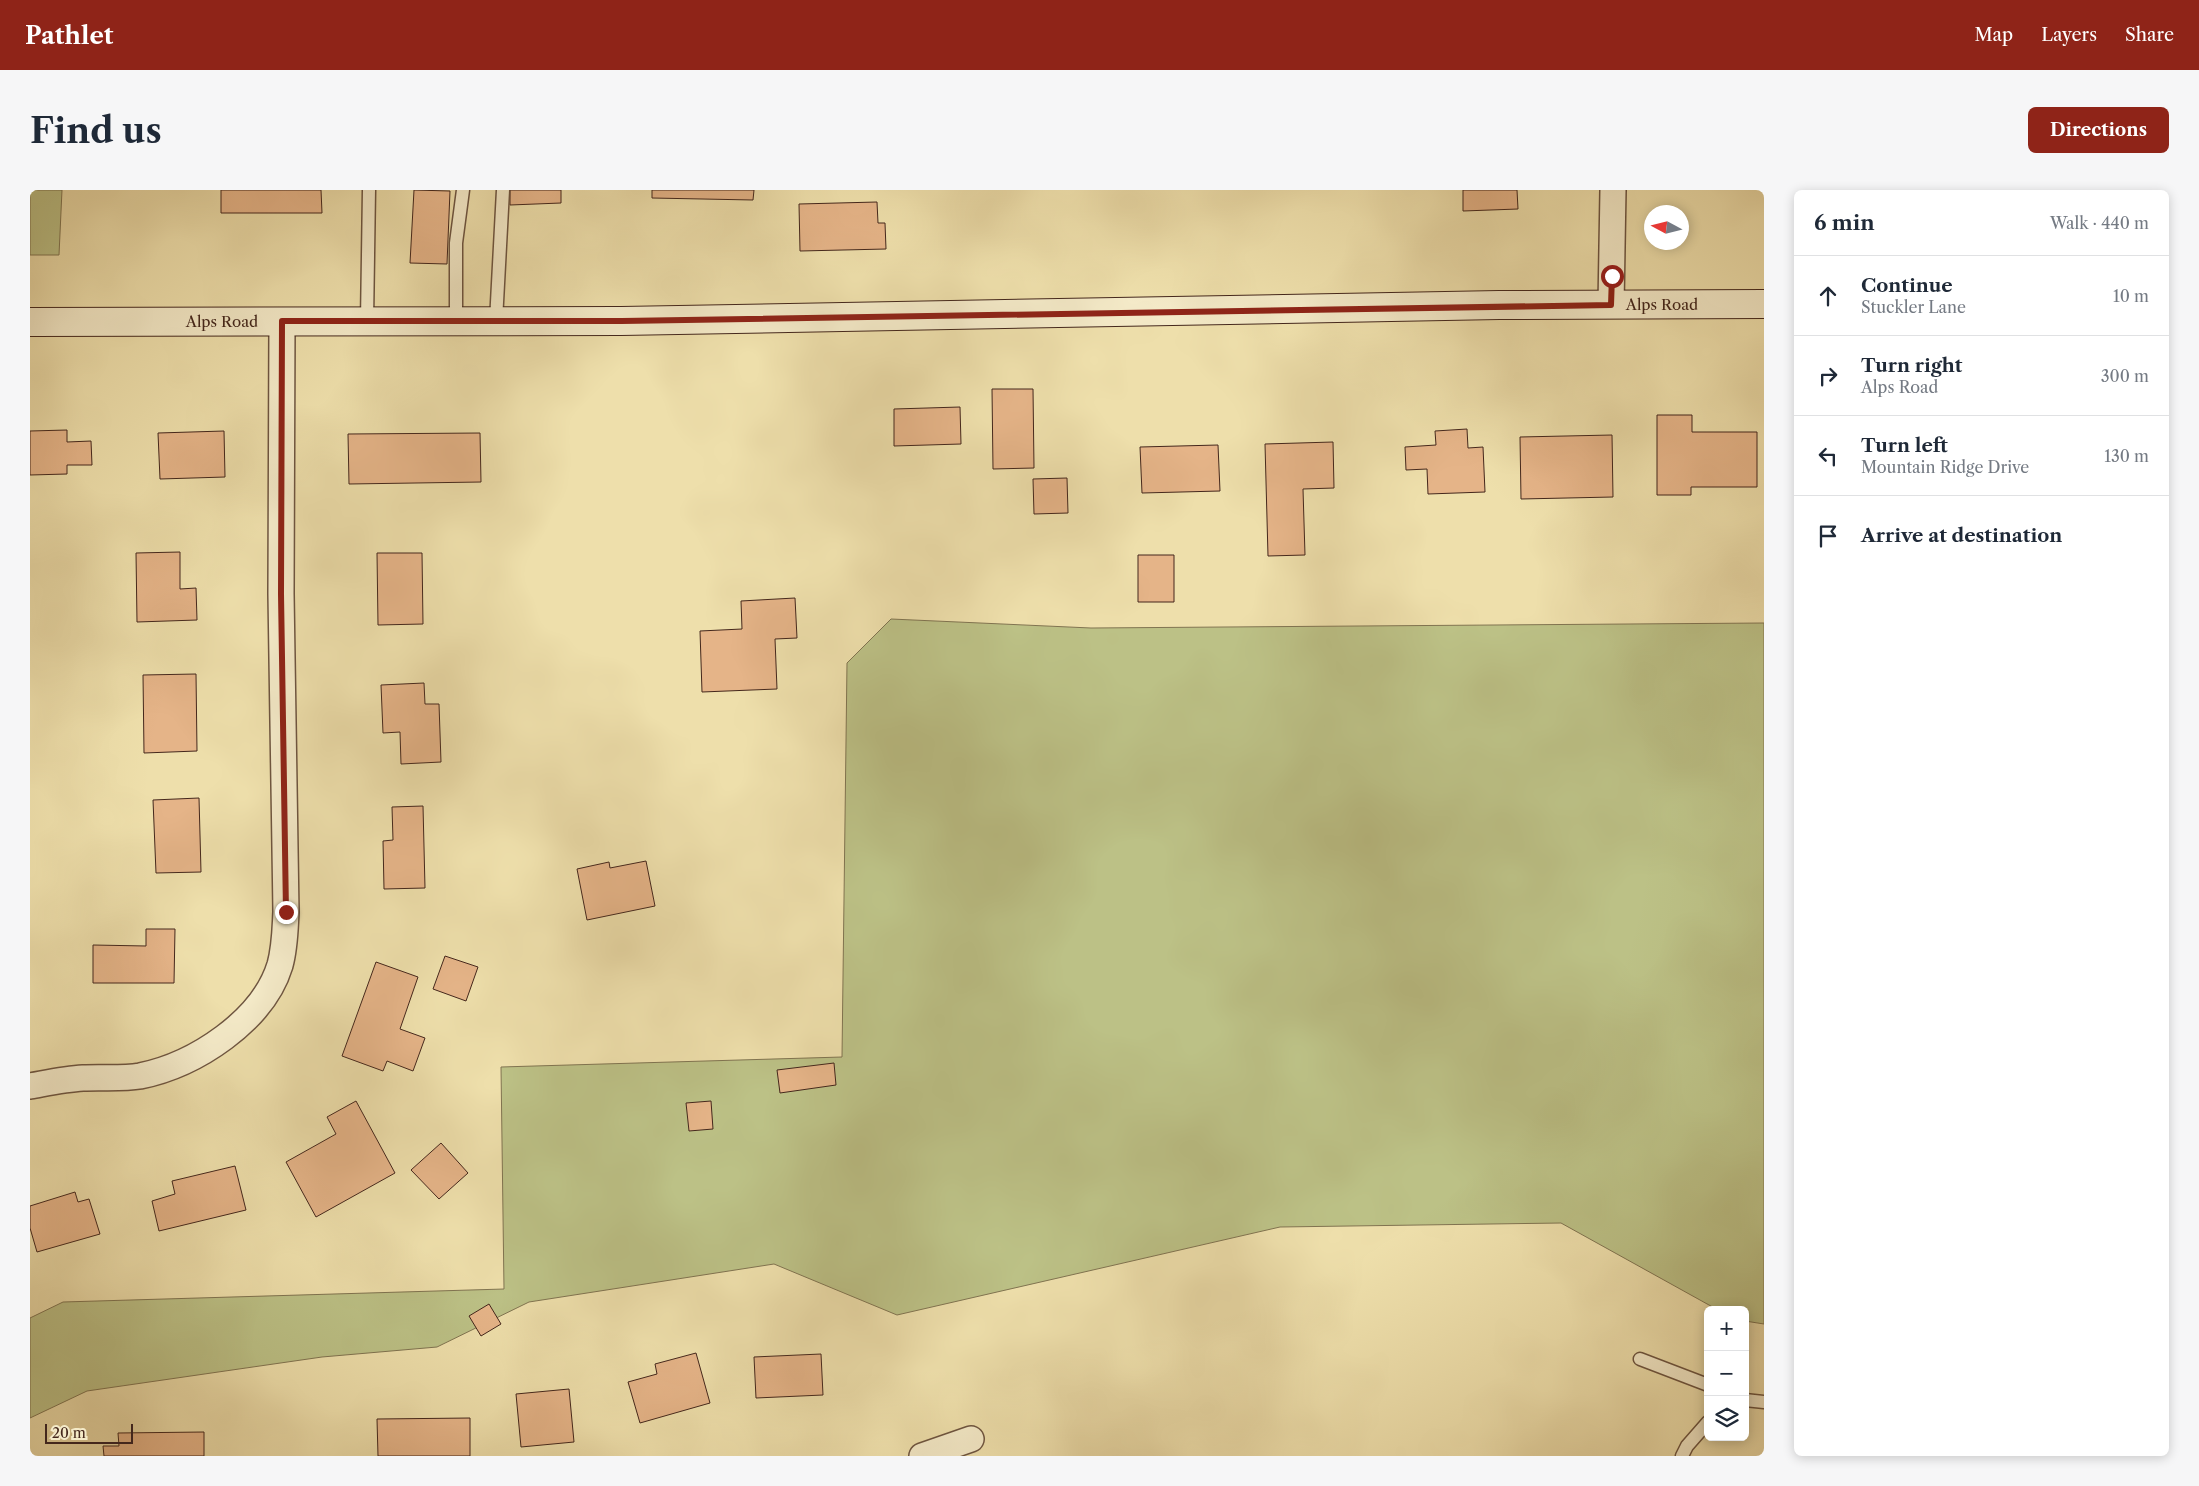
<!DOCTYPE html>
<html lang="en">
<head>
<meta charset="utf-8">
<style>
	body { margin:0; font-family:"Libre Caslon Text",serif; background:#f6f6f7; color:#1f2937 }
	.controls { position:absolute; right:15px; bottom:15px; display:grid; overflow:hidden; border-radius:8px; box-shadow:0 2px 12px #0003 }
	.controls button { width:45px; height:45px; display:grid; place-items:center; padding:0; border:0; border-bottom:1px solid #e0e1e3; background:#fff; color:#1f2937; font:25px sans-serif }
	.compass { position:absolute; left:1614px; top:15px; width:45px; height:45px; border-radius:50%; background:#fff; box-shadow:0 2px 12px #0003; rotate:277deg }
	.scale { position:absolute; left:15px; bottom:12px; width:88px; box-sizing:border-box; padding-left:5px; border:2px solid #44271c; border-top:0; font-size:14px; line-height:18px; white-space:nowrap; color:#44271c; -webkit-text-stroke:4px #f4eac8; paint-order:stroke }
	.stop { position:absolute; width:15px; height:15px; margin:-11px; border:4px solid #8f2418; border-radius:50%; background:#fff }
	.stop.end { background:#8f2418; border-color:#fff; box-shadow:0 1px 5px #0008 }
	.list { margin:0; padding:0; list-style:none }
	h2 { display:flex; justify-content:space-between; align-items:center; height:65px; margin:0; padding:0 20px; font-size:21px }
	h2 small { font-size:16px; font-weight:400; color:#747a83 }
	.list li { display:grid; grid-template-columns:32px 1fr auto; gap:15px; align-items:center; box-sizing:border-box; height:80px; padding:0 20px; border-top:1px solid #e0e1e3 }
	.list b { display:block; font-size:19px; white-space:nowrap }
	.list p { margin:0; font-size:16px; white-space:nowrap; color:#747a83 }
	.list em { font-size:16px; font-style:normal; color:#747a83 }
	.icon { flex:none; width:28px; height:28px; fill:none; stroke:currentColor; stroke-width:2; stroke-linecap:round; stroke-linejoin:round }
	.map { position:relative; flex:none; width:1734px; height:1266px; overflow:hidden; border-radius:8px }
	header { display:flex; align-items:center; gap:30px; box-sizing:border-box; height:70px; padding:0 25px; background:#8f2418; color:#fff }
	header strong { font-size:24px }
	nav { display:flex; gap:28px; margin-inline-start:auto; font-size:18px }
	.intro { display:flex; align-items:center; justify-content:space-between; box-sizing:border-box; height:120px; padding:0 30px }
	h1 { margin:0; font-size:35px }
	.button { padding:12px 22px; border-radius:8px; background:#8f2418; color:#fff; font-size:18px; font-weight:700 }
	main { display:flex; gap:30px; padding:0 30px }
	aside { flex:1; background:#fff; border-radius:8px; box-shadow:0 2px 12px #0003 }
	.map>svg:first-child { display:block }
	.green { fill:#bcc186; stroke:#807451 }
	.building { fill:#e5b488; stroke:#44271c }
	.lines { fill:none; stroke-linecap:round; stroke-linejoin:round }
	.lane-casing { stroke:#6e5540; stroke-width:15 }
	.street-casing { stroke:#6e5540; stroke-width:28 }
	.secondary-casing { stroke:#44271c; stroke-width:30 }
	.lane { stroke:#f4eac8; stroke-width:12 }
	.street { stroke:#f4eac8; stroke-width:25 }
	.secondary { stroke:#f4eac8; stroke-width:28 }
	.route { stroke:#8f2418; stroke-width:6 }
	.labels { text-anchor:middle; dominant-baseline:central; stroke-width:4.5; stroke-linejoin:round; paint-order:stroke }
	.street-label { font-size:15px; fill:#44271c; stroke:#f4eac8 }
</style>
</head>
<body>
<header>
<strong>Pathlet</strong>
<nav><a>Map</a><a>Layers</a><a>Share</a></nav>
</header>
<div class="intro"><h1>Find us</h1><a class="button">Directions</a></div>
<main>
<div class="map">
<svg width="1734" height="1266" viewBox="0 0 1734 1266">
	<rect width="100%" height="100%" fill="#eedfab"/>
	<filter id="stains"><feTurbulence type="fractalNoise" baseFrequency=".004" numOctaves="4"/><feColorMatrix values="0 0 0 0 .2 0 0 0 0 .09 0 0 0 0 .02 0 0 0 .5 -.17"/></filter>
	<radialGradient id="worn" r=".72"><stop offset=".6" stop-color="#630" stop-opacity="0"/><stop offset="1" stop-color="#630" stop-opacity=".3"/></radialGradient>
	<!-- green -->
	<path class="green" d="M0,0H32L29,65H0Z
		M861,429L1061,438L1734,433V1134L1715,1131V1120H1688L1531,1033L1250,1037L867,1125L744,1074L499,1112L407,1157L292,1167L57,1201L0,1228V1128L33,1112L474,1099L471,877L812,867L817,473Z"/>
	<!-- building -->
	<path class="building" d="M191,0H291L292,23H191Z
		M384,0L420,1L417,74L380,73Z
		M480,0H531V13L480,15Z
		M622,0H724L723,10L622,8Z
		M1433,0H1487L1488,19L1433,21Z
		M847,12L848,33H855L856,59L770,61L769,14Z
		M962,199H1003L1004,278L963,279Z
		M930,217L931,254L864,256V219Z
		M1627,225H1662V242H1727V297H1661V305H1627Z
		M1437,239L1438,258L1453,257L1455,302L1398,304L1397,279L1376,280L1375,257L1406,255L1405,241Z
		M37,240V252L61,251L62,275H37V284L0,285V241Z
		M194,241L195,287L130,289L128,243Z
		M450,243L451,292L319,294L318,244Z
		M1582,245L1583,307L1491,309L1490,247Z
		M1303,252L1304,298L1273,299L1275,365L1238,366L1235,254Z
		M1188,255L1190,301L1112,303L1110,257Z
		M1037,288L1038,323L1004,324L1003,289Z
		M150,362V399L166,398L167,430L107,432L106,363Z
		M347,363H392L393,434L348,435Z
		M1108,365H1144V412H1108Z
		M765,408L767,448L745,449L747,499L672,502L670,441L712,439L711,411Z
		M166,484L167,561L114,563L113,485Z
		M394,493L395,514H409L411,572L371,574L370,542L353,543L351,495Z
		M169,608L171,682L126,683L123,610Z
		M393,616L395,698L354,699L353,651L363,650L362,617Z
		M616,671L625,716L557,730L547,679L579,672L580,678Z
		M116,739H145L144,793H63V755L116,756Z
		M415,766L448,777L436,811L403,799Z
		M346,772L388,787L370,839L395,848L383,881L357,871L353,881L312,866Z
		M804,873L806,895L750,903L747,880Z
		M326,911L365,983L286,1027L256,972L306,944L297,927Z
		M681,911L683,939L659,941L656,913Z
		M411,953L438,983L409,1009L381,980Z
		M205,976L216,1020L129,1041L122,1011L145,1004L142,991Z
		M45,1002L48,1012L59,1009L70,1044L7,1062L0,1038V1016Z
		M459,1114L471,1134L451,1146L439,1126Z
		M666,1163L680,1213L610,1233L598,1192L627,1184L625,1174Z
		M791,1164L793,1205L726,1208L724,1167Z
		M539,1199L544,1252L491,1257L486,1204Z
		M440,1228V1266H348L347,1229Z
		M174,1242V1266H74L73,1256H89L88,1243Z"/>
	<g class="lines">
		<!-- lane casing -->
		<g class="lane-casing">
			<path id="lane" d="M337,131L339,0
				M426,131V53L433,0
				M466,131L473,0
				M1610,1169L1678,1195
				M1715,1210L1734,1212
				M1652,1266L1657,1256L1678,1232"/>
		</g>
		<!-- street casing -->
		<g class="street-casing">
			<path id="street" d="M1581,115L1583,0
				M0,896C17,893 35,889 53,888C71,887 92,889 110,886C165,875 233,831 250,775C255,757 255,740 256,722L251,404L252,131
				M892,1266L941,1249"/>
		</g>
		<!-- secondary casing -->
		<g class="secondary-casing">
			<path id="secondary" d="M0,132L591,131L1469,115L1734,114"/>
		</g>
		<!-- lane -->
		<use href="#lane" class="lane"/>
		<!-- street -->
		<use href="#street" class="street"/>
		<!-- secondary -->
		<use href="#secondary" class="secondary"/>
	</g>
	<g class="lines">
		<!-- route -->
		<path class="route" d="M256,722L251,404L252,131H592L1581,115L1582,86"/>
	</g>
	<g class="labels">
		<!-- street labels -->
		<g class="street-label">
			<text x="1632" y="114">Alps Road</text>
			<text x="192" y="131">Alps Road</text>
		</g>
	</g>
	<rect width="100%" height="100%" filter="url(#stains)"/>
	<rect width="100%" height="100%" fill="url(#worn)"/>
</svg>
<div class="controls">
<button>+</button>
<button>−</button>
<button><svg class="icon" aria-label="layers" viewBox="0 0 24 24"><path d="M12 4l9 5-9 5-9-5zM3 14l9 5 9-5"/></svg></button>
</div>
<svg class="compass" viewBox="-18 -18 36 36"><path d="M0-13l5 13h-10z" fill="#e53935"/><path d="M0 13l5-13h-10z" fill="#747a83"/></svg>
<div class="scale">20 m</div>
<div class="stop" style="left:1582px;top:86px"></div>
<div class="stop end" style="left:256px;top:722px"></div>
</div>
<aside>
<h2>6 min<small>Walk · 440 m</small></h2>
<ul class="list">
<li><svg class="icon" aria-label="ahead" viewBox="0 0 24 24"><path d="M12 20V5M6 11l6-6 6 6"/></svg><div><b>Continue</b><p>Stuckler Lane</p></div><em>10 m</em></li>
<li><svg class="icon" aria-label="right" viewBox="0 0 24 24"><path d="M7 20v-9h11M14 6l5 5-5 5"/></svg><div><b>Turn right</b><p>Alps Road</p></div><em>300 m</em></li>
<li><svg class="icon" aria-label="left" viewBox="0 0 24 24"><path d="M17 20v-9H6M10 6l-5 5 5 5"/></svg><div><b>Turn left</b><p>Mountain Ridge Drive</p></div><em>130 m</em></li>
<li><svg class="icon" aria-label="arrive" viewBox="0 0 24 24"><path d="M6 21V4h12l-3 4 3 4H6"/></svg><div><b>Arrive at destination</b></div></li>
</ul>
</aside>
</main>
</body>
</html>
